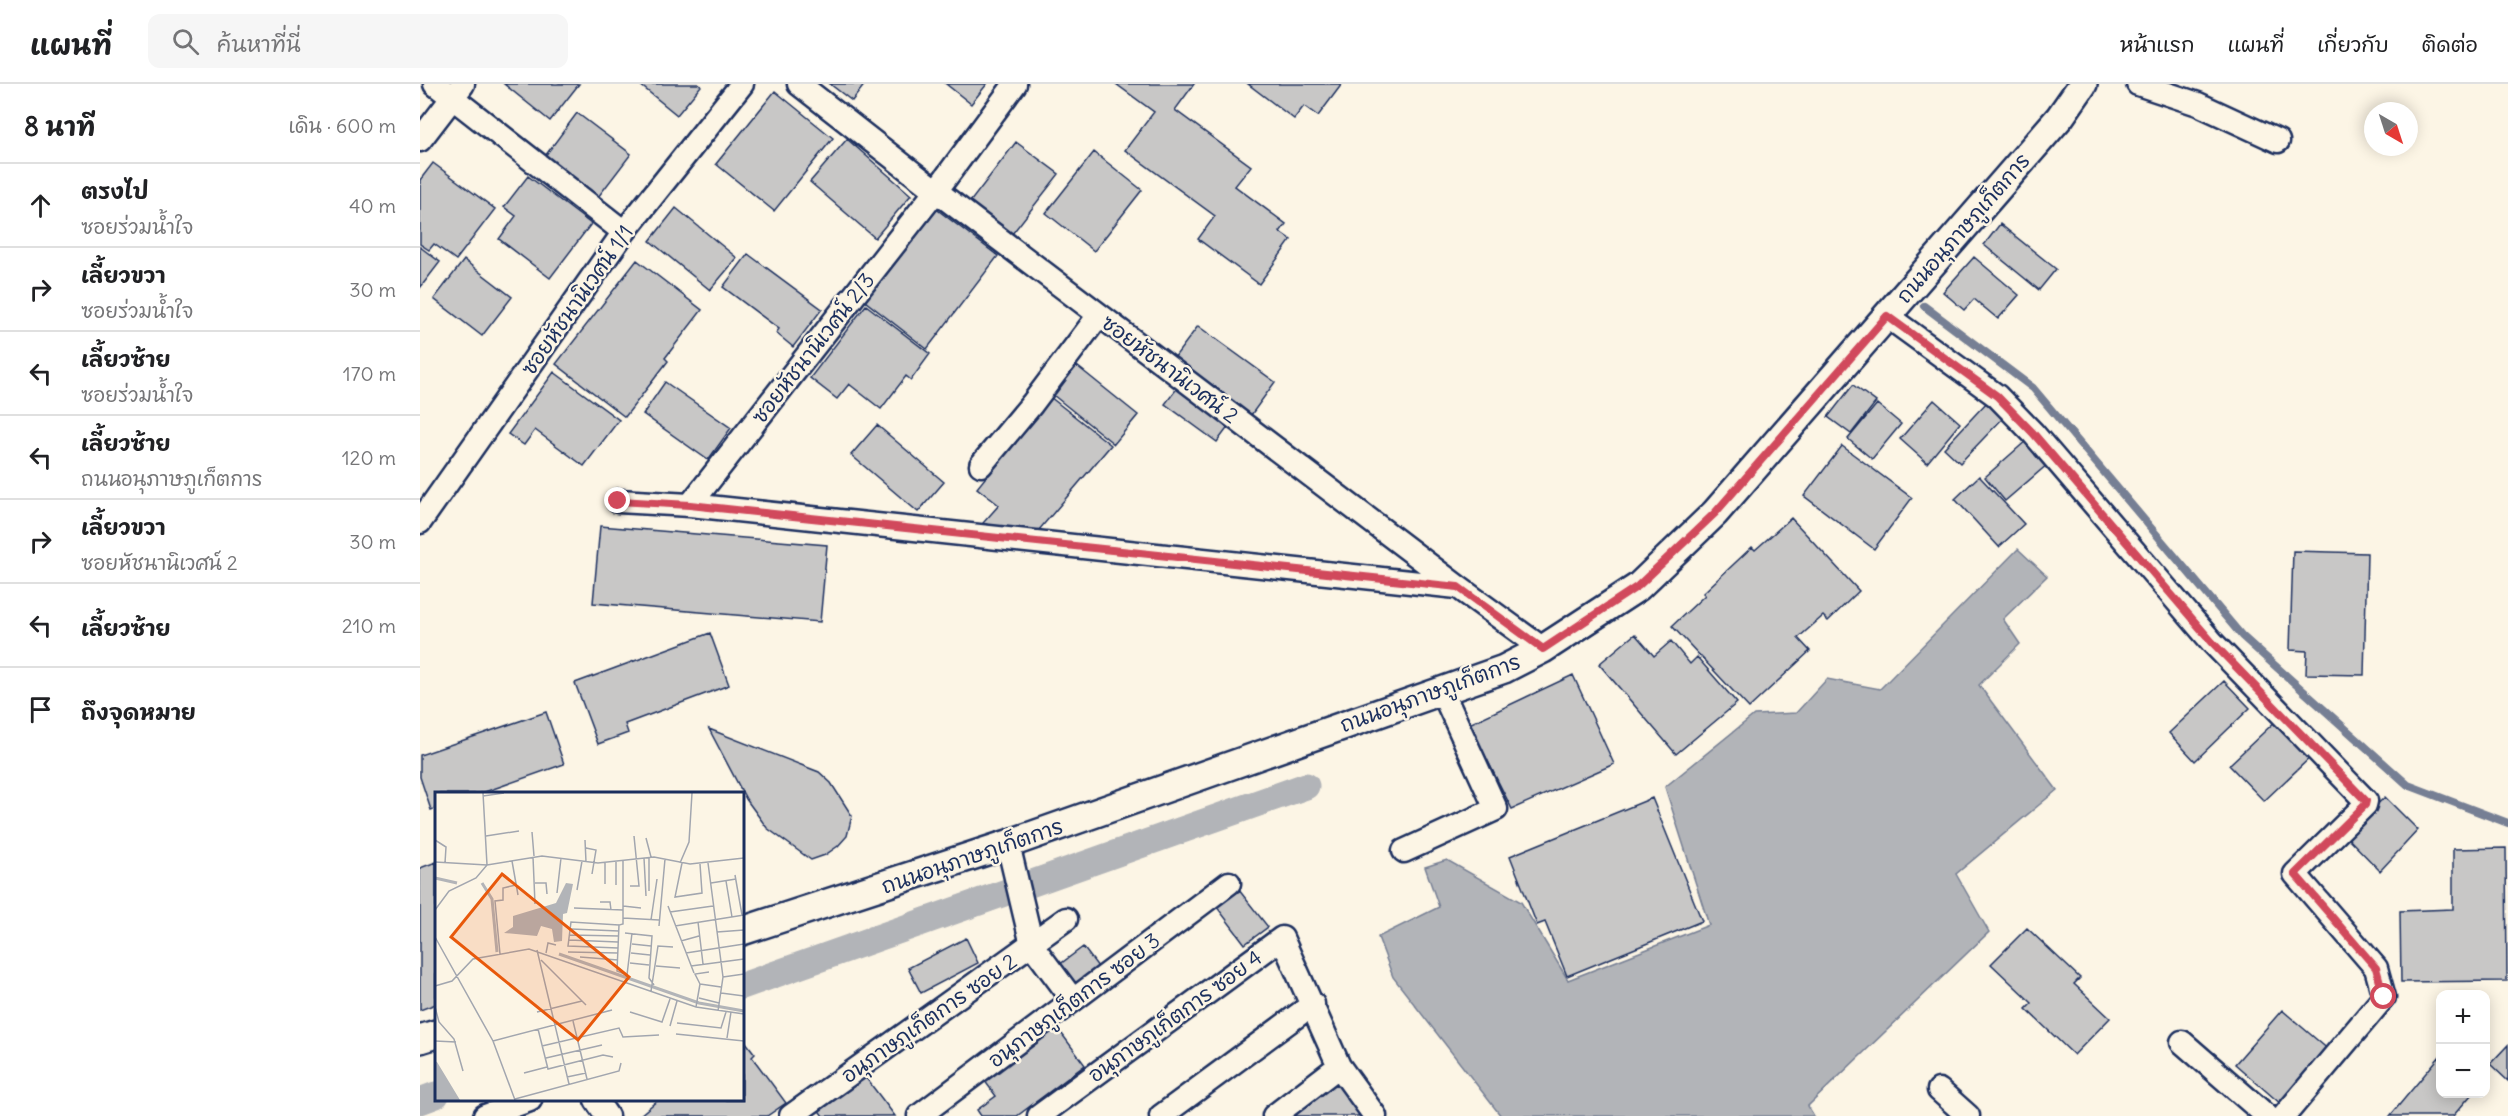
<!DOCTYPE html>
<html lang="th">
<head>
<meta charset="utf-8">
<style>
	body { margin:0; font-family:Delius,"Playpen Sans Thai",sans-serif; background:#f6f6f6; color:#202124 }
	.controls { position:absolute; right:18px; bottom:18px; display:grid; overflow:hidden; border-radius:12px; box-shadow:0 3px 15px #0003 }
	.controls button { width:54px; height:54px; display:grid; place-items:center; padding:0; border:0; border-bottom:2px solid #e0e0e0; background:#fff; color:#202124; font:30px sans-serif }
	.compass { position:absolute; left:1944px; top:18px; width:54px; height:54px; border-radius:50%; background:#fff; box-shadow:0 3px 15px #0003; rotate:141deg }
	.stop { position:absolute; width:18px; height:18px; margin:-14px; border:4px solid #d1495b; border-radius:50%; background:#fff }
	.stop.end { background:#d1495b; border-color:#fff; box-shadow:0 2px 6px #0008 }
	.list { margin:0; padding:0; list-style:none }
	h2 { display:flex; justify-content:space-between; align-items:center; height:78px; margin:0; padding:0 24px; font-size:26px }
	h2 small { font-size:20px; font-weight:400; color:#757577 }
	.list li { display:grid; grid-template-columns:39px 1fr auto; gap:18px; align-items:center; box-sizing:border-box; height:84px; padding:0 24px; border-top:2px solid #e0e0e0 }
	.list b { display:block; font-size:22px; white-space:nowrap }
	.list p { margin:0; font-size:20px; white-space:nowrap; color:#757577 }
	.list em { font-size:20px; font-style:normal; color:#757577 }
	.icon { flex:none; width:33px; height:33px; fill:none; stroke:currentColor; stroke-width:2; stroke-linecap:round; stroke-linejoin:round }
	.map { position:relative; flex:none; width:2088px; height:1032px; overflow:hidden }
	header { display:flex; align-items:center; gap:36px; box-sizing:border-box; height:84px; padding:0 30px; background:#fff; border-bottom:2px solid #e0e0e0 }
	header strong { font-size:28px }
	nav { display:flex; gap:33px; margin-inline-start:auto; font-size:21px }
	.search { width:420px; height:54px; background:#f6f6f6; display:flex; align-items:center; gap:15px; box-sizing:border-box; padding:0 21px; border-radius:12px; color:#757577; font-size:22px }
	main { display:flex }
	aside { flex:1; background:#fff }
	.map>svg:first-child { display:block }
	.water { fill:#b2b4b8; stroke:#767f94; stroke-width:1.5 }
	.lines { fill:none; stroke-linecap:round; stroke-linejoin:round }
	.stream { stroke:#767f94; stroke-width:8 }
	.canal { stroke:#b2b4b8; stroke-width:27 }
	.building { fill:#c8c7c6; stroke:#1b2f5e; stroke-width:1.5 }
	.minor-casing { stroke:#1b2f5e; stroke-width:27 }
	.tertiary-casing { stroke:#1b2f5e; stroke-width:32 }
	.minor { stroke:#fcf5e5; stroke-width:22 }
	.tertiary { stroke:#fcf5e5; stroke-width:27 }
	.route { stroke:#d1495b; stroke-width:8 }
	.labels { text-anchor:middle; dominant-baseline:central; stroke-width:5; stroke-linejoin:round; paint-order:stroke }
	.street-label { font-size:21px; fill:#1b2f5e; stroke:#fcf5e5 }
	.inset-river { fill:none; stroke:#b2b4b8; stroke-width:3 }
	.inset-road { fill:none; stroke:#a2a6af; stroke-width:1.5 }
	.view { fill:#e8590c; fill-opacity:0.15; stroke:#e8590c; stroke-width:3 }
	.inset-edge { fill:none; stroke:#1b2f5e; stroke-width:3 }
</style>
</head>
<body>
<header>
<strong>แผนที่</strong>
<div class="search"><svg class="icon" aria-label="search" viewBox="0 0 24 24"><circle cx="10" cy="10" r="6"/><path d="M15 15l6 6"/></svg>ค้นหาที่นี่</div>
<nav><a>หน้าแรก</a><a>แผนที่</a><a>เกี่ยวกับ</a><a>ติดต่อ</a></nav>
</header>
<main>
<aside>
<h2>8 นาที<small>เดิน · 600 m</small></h2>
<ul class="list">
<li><svg class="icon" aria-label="ahead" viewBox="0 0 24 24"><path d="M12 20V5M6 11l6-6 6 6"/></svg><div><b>ตรงไป</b><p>ซอยร่วมน้ำใจ</p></div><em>40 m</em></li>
<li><svg class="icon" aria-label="right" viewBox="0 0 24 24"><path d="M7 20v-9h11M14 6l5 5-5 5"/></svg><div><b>เลี้ยวขวา</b><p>ซอยร่วมน้ำใจ</p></div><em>30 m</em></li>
<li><svg class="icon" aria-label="left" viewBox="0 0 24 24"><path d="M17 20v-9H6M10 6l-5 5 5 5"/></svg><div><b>เลี้ยวซ้าย</b><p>ซอยร่วมน้ำใจ</p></div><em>170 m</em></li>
<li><svg class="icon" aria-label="left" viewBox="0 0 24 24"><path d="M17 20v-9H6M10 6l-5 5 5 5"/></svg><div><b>เลี้ยวซ้าย</b><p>ถนนอนุภาษภูเก็ตการ</p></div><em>120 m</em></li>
<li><svg class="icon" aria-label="right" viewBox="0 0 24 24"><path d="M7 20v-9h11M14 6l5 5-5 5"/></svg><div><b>เลี้ยวขวา</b><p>ซอยหัชนานิเวศน์ 2</p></div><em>30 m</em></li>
<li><svg class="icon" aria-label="left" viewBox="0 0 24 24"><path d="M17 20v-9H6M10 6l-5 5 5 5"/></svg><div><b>เลี้ยวซ้าย</b></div><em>210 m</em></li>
<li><svg class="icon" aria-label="arrive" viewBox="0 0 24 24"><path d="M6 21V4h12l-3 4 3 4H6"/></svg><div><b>ถึงจุดหมาย</b></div></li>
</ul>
</aside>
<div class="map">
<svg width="2088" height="1032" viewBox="0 0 2088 1032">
	<rect width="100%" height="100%" fill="#fcf5e5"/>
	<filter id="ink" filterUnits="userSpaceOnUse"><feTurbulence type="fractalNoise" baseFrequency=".0167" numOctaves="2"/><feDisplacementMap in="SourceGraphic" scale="12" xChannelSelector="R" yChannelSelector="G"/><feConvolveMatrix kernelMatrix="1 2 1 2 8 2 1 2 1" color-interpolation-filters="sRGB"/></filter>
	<g filter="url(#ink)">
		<!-- water -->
		<path class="water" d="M1598,465L1627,492L1583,535L1600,560L1559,601L1637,706L1536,790L1569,848L1388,1022L1394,1032H1081L973,893L958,853L1019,823L1005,783L1027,776L1101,818L1148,896L1289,841L1245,703L1334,631L1376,629L1407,595L1460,605Z"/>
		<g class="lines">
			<!-- stream -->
			<path class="stream" d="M1504,222L1613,304L1822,552L1988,701L2088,739"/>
			<!-- canal -->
			<path class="canal" d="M322,902L886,702
				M0,1017L16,1011"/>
		</g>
		<!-- building -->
		<path class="building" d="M84,0H159L130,37Z
			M219,0H278L281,2L257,31Z
			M410,0H445L432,17Z
			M526,0H567L551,20Z
			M696,0H774L755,26L831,82L815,102L866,140L860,148L871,156L839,200L778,155L795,132L705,66L734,28Z
			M828,0H922L898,32L884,22L874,35Z
			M355,7L413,54L354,127L296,80Z
			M157,29L211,70L175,117L122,76Z
			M427,55L491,111L455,154L390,98Z
			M596,58L639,90L592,150L550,118Z
			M674,68L722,106L674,167L626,129Z
			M13,79L75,125L36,176L14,160L9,166L0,160V96Z
			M108,92L171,140L130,194L79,155L96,132L84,123Z
			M256,124L317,174L290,206L230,157Z
			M515,124L578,172L507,265L445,217Z
			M1580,140L1636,185L1619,206L1564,161Z
			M0,163L20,178L0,204Z
			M328,170L402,225L373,263L356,249L359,245L303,203Z
			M1554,173L1599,211L1578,235L1554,215L1544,226L1523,208Z
			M44,176L92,213L62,252L14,215Z
			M217,176L282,226L245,274L248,277L205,333L136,280Z
			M446,221L510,270L491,296L486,292L461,325L429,300L417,315L390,294Z
			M778,242L855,298L831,331L754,274Z
			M657,282L718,331L694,360L633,311Z
			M134,288L199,336L164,382L115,346L104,361L88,350Z
			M245,298L311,344L288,376L223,330Z
			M1433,301L1456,318L1431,350L1408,333Z
			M758,303L809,342L797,358L745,320Z
			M630,313L691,361L613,453L563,439L579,421L557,404Z
			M1514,316L1540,339L1507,379L1480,355Z
			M1568,317L1584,333L1540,379L1524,364Z
			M1457,320L1481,340L1452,375L1428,355Z
			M457,341L524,398L498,428L431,371Z
			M1607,356L1628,380L1585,417L1565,393Z
			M1422,362L1492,414L1454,465L1384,412Z
			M1559,392L1604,440L1579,463L1535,415Z
			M1371,434L1439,507L1408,537L1403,532L1378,554L1390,567L1329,624L1252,542L1285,511L1283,509L1332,463L1335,466Z
			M180,442L407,461L400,538L173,519Z
			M1873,467L1947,469L1944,591L1886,590L1887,567L1870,566Z
			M290,549L309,601L205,640L208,649L178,660L155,599Z
			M1215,550L1234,572L1251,557L1270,580L1277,573L1317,619L1256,670L1179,580Z
			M1153,591L1194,680L1092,725L1049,640Z
			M1804,597L1830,624L1775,677L1749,649Z
			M126,628L144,680L59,710H16V724L11,726L0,693V671Z
			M1861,632L1895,669L1844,717L1809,681Z
			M289,645L399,688L411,699L432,732L427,752L418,762L405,771L391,776L347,744L326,715Z
			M1965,713L1998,746L1960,787L1925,751Z
			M1232,714L1282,837L1147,892L1125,838L1117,841L1090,772Z
			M2086,764L2087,897L1981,898L1980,827L2033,825V765Z
			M16,778V920L0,926V784Z
			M815,801L848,843L825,860L793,818Z
			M1607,844L1660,894L1654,900L1690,934L1654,971L1606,925L1612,919L1571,880Z
			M546,854L558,879L501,909L488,884Z
			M663,863L682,888L654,910L635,884Z
			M1862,926L1910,967L1862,1021L1815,980Z
			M636,942L665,981L597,1032H561L557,1026L576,1012L564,996Z
			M322,953L335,970L332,973L366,1019L347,1032H219L238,1016H322Z
			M2088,961V997L2070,980Z
			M2020,972V1010H2052L2033,1032H1970Z
			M440,986L475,1032H403L394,1020Z
			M917,997L945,1032H871Z"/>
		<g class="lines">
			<!-- minor casing -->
			<g class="minor-casing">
				<path id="minor" d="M15,0L204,148
					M379,0L516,107L1038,503L1123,565
					M1718,0L1778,20L1858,57
					M0,56L43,0
					M1467,232L1577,312L1613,349L1792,558L1946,717L1945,721L1875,790L1956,884L1964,913L1864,1032
					M561,381L612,320L679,231
					M198,417L270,421L1037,503
					M270,421L516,107L595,0
					M0,438L204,148L322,0
					M588,760L612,861L653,916
					M984,767L1076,725L1022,607
					M1762,958L1847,1032
					M1519,1006L1548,1032
					M176,1016L187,1032
					M65,1032L110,1016
					M371,1032L646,835
					M499,1032L809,799
					M619,1032L862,854L919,982L955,1032
					M741,1032L893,920
					M854,1032L919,982"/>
			</g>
			<!-- tertiary casing -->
			<g class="tertiary-casing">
				<path id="tertiary" d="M322,847L588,760L1084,585L1123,565L1218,503L1295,429L1640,33L1663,0
					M0,955L16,950"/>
			</g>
			<!-- minor -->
			<use href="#minor" class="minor"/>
			<!-- tertiary -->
			<use href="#tertiary" class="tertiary"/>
		</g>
	</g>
	<g class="lines" filter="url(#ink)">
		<!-- route -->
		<path class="route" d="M198,417L270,421L1038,503L1123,565L1218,502L1295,429L1467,232L1577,312L1613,349L1792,558L1946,717L1945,721L1875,790L1956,884L1964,913"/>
	</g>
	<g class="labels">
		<!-- street labels -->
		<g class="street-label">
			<text transform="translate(1543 144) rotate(-49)">ถนนอนุภาษภูเก็ตการ</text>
			<text transform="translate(157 216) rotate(-55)">ซอยหัชนานิเวศน์ 1/1</text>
			<text transform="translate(393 264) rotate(-52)">ซอยหัชนานิเวศน์ 2/3</text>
			<text transform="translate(750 285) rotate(37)">ซอยหัชนานิเวศน์ 2</text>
			<text transform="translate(1010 609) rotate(-20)">ถนนอนุภาษภูเก็ตการ</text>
			<text transform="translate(552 772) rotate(-19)">ถนนอนุภาษภูเก็ตการ</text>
			<text transform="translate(654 916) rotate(-37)">อนุภาษภูเก็ตการ ซอย 3</text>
			<text transform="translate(755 932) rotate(-36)">อนุภาษภูเก็ตการ ซอย 4</text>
			<text transform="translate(509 934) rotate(-35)">อนุภาษภูเก็ตการ ซอย 2</text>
		</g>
	</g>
	<!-- overview -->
	<g transform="translate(15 708)">
		<rect width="309" height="309" fill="#fcf5e5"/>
		<path d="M131,91L138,92L132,121L128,122L127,149L119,150L117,137L106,134L102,144L69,141L78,135V124L121,111ZM0,269L2,270L25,308H0Z" fill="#b2b4b8"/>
		<path class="inset-river" d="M0,86L22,91M47,91L57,107L62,160M124,162L264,211L309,219"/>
		<path class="inset-road" d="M48,1L52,73M48,4L69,1M97,40L99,64M51,44L84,39M211,46L216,65M0,48L11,55L10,71M150,48L151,70M151,56L161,58L157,82M98,65L100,112M209,66L211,104M77,69L83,103M188,69V132L184,133L182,179L192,183L197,141M0,70L52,73L107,64L163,71L219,65L255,72L309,66M181,70V93M245,71L254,50L257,1M247,71L240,105L267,101L265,72M273,71L288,185L283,219M300,83L307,123M291,89L297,125M100,91H111L112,102M276,91L301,87M170,92V71M195,94H204L199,44M142,98L147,69M214,99V65M122,101L126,66M165,110H175L176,118M188,114L206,116M233,114L259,181M139,116L188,118M0,118L14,99L41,86L52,73M235,120L278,114M188,126L224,128M216,128L222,87M263,130L268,172M224,134L230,67M240,134L309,123M136,137L184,139M282,140L309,138M190,141L217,144L214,186L219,193M135,143L184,144M0,145L58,249L80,308M134,148L183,150M246,149L264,144M197,152L216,154M183,156L133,154L136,130L184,133M102,158L134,292M133,160L183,161M111,161L113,151L121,153M196,161L215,163M251,161L309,152M65,162L60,109L68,108V96L81,93M145,165L183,168M106,168L151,213M195,171L214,173M221,174L245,176M256,174L309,167M288,185L309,182M265,192L286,195M0,194L17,189L38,167L94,157L261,215L309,222M216,199L223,154L238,155M286,201L309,204M264,206L284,211M0,215L4,230L19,247L28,279M261,215L265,192L260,182L274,180M102,220L147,209M195,220L227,230L235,207M138,229L152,287M242,231L286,236L291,220M235,234L242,209M103,237L113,277L168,263L178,265M241,242L309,249M292,246L296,220M0,249L21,250M58,249L177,218M107,254L184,236L188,245L224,243M111,266L167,253M89,281L112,275M132,285L151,281M80,307L184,279L186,271"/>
		<path class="view" d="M67,82L194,185L143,248L16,145Z"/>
		<rect width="309" height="309" class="inset-edge"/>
	</g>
</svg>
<div class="controls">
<button>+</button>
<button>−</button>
</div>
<svg class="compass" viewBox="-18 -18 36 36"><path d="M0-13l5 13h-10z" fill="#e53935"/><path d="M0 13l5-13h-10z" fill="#757577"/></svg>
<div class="stop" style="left:1964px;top:913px"></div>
<div class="stop end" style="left:198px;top:417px"></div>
</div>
</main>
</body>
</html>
